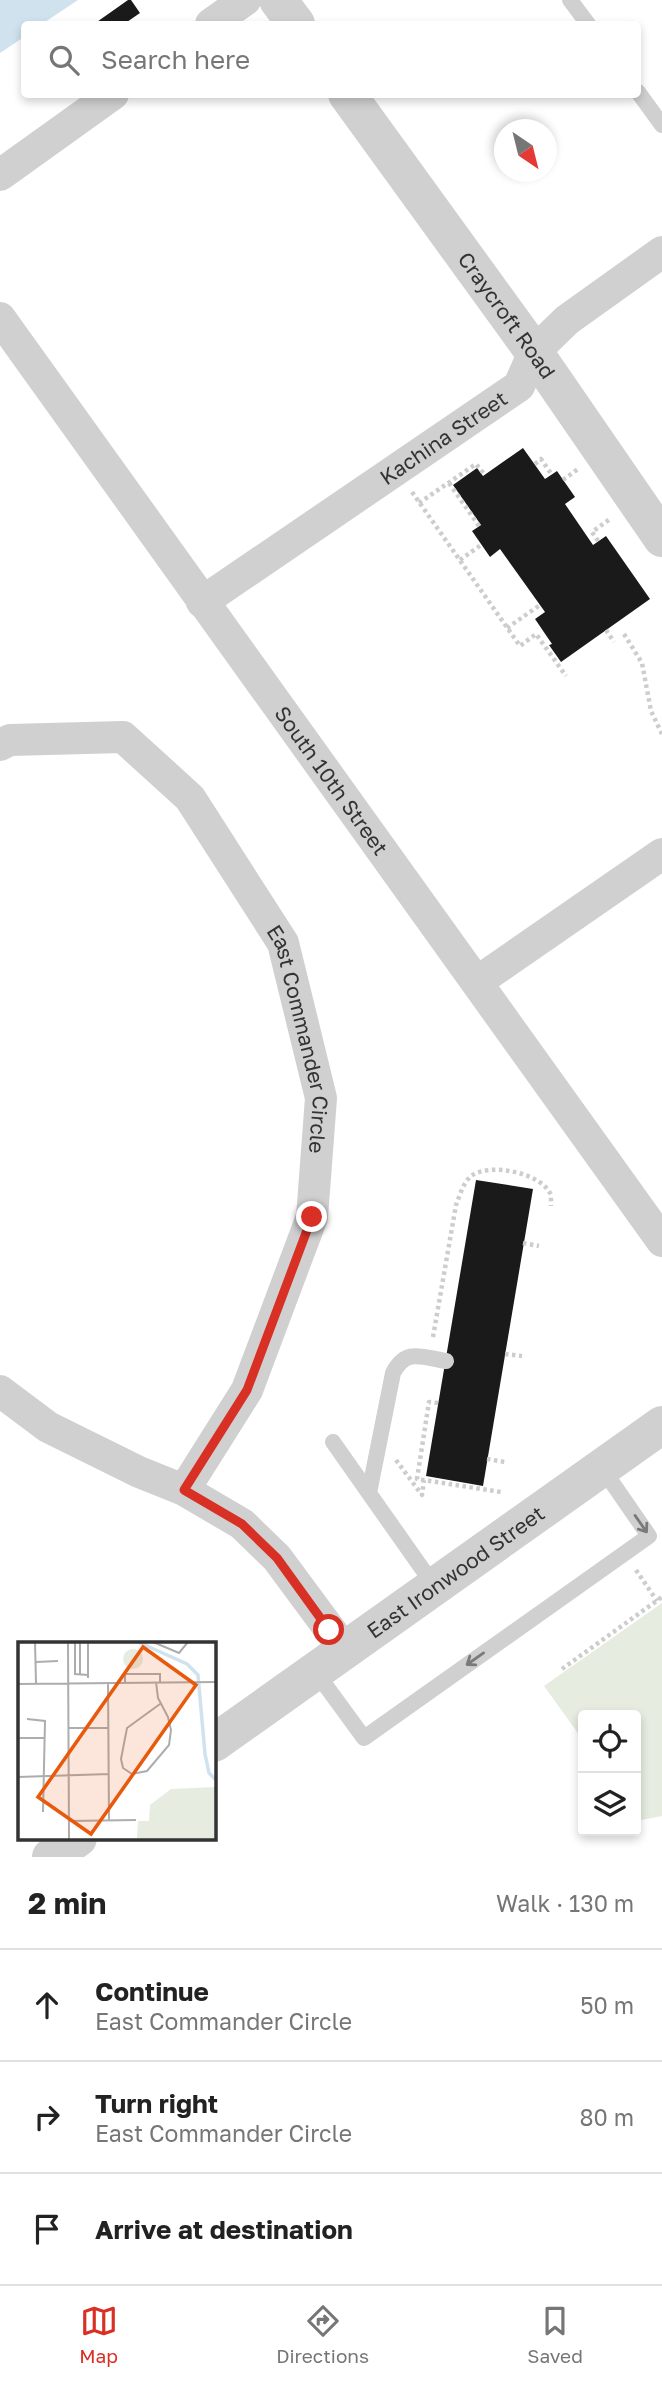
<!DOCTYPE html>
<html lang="en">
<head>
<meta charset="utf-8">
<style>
	body { margin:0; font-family:"Golos Text",sans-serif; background:#f6f6f6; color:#222 }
	.controls { position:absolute; right:21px; bottom:21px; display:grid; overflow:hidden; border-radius:7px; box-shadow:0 4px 10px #0003 }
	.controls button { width:63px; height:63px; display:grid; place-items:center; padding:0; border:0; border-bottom:2px solid #e0e0e0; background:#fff; color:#222; font:35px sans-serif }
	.compass { position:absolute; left:494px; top:119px; width:63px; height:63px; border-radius:50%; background:#fff; box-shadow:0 4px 10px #0003; rotate:145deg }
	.stop { position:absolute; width:21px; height:21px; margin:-16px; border:5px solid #d93025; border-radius:50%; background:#fff }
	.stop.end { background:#d93025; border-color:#fff; box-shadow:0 2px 7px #0008 }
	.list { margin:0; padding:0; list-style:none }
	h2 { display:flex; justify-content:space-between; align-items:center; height:91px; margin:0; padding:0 28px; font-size:30px }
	h2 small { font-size:23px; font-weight:400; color:#767676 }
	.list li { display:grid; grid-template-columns:46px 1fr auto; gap:21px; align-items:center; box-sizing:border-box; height:112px; padding:0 28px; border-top:2px solid #e0e0e0 }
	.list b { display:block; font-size:26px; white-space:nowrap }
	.list p { margin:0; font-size:23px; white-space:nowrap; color:#767676 }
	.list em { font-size:23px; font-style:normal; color:#767676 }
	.icon { flex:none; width:38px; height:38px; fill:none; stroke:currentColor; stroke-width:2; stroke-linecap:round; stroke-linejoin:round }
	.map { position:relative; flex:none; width:662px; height:1857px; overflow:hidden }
	.search { position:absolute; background:#fff; box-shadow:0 4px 10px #0003; left:21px; right:21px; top:21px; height:77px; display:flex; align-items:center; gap:18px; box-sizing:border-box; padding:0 24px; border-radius:7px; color:#767676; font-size:26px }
	.sheet { height:427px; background:#fff }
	nav { display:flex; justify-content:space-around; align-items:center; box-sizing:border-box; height:98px; border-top:2px solid #e0e0e0; background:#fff; font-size:19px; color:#767676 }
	nav a { display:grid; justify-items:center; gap:4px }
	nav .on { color:#d93025 }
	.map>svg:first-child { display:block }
	.green { fill:#e6ecdf }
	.water { fill:#cfe2ee }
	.building { fill:#1a1a1a }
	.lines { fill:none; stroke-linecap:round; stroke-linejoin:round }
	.path { stroke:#cdcdcd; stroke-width:4.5; stroke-dasharray:3.5 3.5; stroke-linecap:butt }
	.service { stroke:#d0d0d0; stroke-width:16 }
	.minor { stroke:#d0d0d0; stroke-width:32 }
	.tertiary { stroke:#d0d0d0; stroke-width:38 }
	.oneway { stroke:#7a7a7a }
	.route { stroke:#d93025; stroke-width:9 }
	.labels { text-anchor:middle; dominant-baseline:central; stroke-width:7; stroke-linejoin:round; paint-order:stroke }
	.street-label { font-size:21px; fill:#333; stroke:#fff }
	.inset-river { fill:none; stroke:#cfe2ee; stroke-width:3.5 }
	.inset-road { fill:none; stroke:#adadad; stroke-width:2 }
	.view { fill:#e8590c; fill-opacity:0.15; stroke:#e8590c; stroke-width:3.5 }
	.inset-edge { fill:none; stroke:#333; stroke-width:3.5 }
</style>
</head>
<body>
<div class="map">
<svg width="662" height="1857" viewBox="0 0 662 1857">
	<rect width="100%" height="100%" fill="#fff"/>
	<!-- green -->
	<path class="green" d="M662,1603V1816L641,1820L636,1813V1715H583V1740L544,1686Z"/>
	<!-- water -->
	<path class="water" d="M0,0H78L42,24H24V37L0,53Z"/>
	<!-- building -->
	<path class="building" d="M128,0H131L140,13L124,24H94Z
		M523,448L545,479L557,471L575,497L565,504L593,545L606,536L650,599L561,662L549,645L552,644L535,619L545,612L500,549L490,557L472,531L481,525L453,485L477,468L483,476Z
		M476,1180L533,1189L483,1486L426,1476Z"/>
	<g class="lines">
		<!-- path -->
		<path class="path" d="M535,464L541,459L552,475
			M563,480L578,469
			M449,483L479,526
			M412,492L520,646L536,634L566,676
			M419,503L476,464L485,475
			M598,541L592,532L610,519
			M460,560L481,545
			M507,628L540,605
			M606,630L614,642
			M624,634L642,663L651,711L662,734
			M523,1243L539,1246
			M433,1337L456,1205C460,1195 463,1183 471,1176C490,1162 542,1173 551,1195C551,1196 551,1205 551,1206
			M505,1354L522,1356
			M438,1403L429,1402L417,1479L501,1492
			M487,1459L505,1462
			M396,1460L422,1495L424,1480
			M636,1570L657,1601
			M562,1669L662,1597"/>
		<!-- service -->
		<path class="service" d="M570,0L588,24
			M638,92L662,125
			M333,1442L435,1587
			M369,1493L393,1373C406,1348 421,1357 446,1361
			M315,1671L364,1738L649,1536L602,1468"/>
		<!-- minor -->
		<g class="minor">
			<path d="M211,24L245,0"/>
			<path d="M0,175L113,94"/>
			<path id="s1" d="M0,318L662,1241"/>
			<path id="s2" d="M202,602L519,386L534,352L567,320L662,252"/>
			<path id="s3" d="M0,745L10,740L123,737L190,798L283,943L321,1098L312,1217L247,1390L184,1490"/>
			<path d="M477,982L662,854"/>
			<path d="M0,1391L48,1427L139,1472L184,1490L242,1524L277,1558L345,1650"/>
		</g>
		<!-- tertiary -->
		<g class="tertiary">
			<path d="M278,0L296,24"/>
			<path id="s4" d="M347,94L534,352L662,538"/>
			<path id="s5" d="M214,1743L662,1425"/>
			<path d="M51,1857L78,1838"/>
		</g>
	</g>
	<!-- one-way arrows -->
	<defs><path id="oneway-shaft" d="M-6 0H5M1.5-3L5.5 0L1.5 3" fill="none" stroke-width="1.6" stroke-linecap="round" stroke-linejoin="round" transform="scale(1.75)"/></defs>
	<g class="oneway">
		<use href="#oneway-shaft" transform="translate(641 1524) rotate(55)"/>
		<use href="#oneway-shaft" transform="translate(475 1659) rotate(145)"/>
	</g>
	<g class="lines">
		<!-- route -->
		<path class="route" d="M312,1217L247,1390L184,1490L242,1524L277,1558L329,1630"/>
	</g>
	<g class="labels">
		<!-- street labels -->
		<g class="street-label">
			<text stroke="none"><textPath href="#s4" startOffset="273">Craycroft Road</textPath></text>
			<text stroke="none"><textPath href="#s2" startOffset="292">Kachina Street</textPath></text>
			<text stroke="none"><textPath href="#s1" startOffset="569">South 10th Street</textPath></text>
			<text stroke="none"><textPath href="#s3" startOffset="485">East Commander Circle</textPath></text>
			<text stroke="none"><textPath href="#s5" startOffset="296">East Ironwood Street</textPath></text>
		</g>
	</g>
	<!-- overview -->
	<g transform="translate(18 1642)">
		<rect width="198" height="198" fill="#fff"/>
		<path d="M105 17a10 10 0 1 1 20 0a10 10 0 1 1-20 0ZM198,145V197H119L120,179H131L132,163L153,147Z" fill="#e6ecdf"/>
		<path class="inset-river" d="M120,0L169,22L180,33L187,112L191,131L198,138"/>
		<path class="inset-road" d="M17,0L18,41M50,0L51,197M57,0V32L70,33M62,0V33M70,0V36M135,0L161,11L170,0M18,20L40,19M90,40L91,178M107,40V32H142V40M138,40L140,56L150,75L153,88L151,103L129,129L114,132L105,126L103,117L109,86L142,62M0,42L198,40M9,77L27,79L25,170M50,86H90M0,96H27M0,135L91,132M51,179L118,178"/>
		<path class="view" d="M125,5L178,43L73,192L20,155Z"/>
		<rect width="198" height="198" class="inset-edge"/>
	</g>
</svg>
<div class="controls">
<button><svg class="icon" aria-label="locate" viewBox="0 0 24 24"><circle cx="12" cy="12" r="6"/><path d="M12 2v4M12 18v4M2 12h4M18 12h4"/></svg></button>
<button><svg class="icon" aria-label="layers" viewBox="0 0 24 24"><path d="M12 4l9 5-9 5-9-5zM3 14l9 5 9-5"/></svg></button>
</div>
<svg class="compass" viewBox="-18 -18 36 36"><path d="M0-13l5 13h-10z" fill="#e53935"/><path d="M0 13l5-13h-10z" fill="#767676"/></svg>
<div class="stop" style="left:329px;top:1630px"></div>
<div class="stop end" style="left:312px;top:1217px"></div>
<div class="search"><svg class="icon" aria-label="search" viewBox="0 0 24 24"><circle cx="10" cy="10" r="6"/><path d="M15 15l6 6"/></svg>Search here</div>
</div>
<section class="sheet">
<h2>2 min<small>Walk · 130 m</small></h2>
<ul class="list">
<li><svg class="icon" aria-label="ahead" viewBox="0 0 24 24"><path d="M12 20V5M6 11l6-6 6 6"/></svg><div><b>Continue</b><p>East Commander Circle</p></div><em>50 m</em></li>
<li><svg class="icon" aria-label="right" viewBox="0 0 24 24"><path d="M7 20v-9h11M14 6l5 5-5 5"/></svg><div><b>Turn right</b><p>East Commander Circle</p></div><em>80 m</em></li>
<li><svg class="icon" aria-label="arrive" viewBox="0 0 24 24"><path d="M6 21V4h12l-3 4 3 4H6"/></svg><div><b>Arrive at destination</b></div></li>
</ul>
</section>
<nav>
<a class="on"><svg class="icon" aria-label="map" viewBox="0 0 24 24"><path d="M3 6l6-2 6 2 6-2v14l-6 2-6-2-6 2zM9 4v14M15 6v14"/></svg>Map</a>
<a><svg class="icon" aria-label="directions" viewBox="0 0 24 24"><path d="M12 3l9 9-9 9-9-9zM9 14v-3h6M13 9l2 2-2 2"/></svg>Directions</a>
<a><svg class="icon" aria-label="saved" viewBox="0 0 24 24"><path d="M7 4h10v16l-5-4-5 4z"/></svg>Saved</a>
</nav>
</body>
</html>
